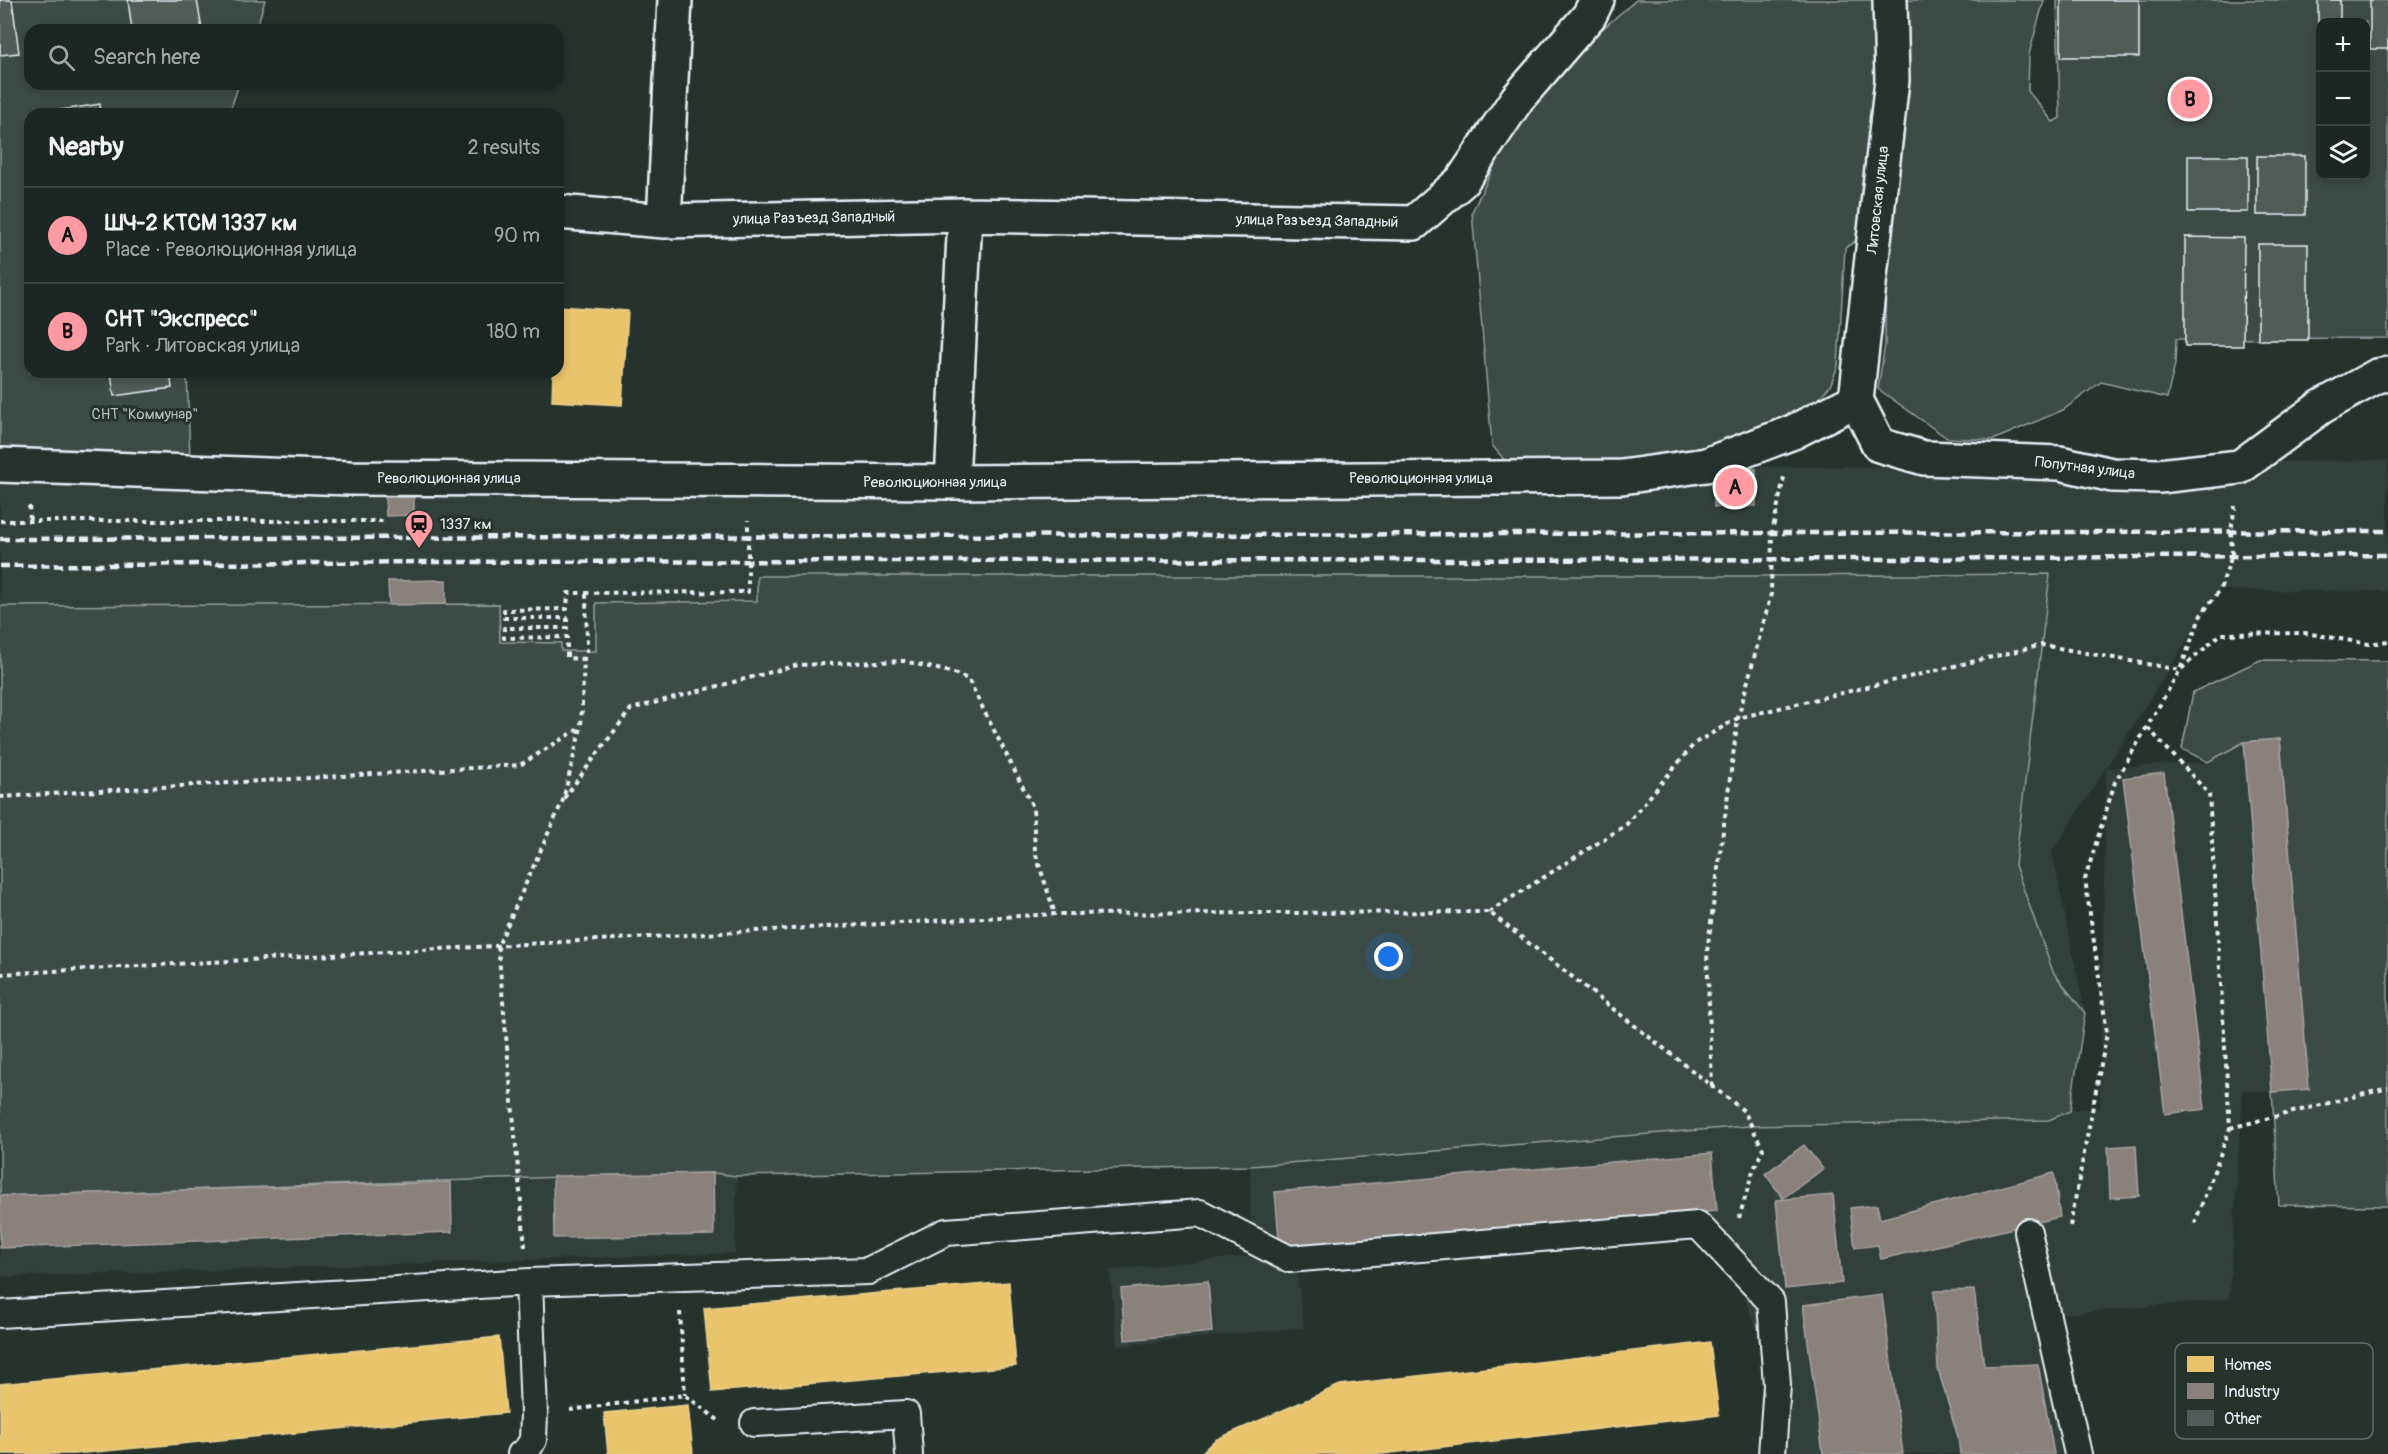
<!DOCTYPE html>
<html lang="en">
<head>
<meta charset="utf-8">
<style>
	body { margin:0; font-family:Pangolin,sans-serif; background:#252e2a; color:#f1f3f6 }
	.controls { position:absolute; right:18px; top:18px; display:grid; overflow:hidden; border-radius:12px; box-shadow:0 3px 9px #0003 }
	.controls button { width:54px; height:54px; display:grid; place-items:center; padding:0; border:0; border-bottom:2px solid #3a4340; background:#1c2622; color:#f1f3f6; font:30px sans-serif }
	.you { position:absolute; left:1389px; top:957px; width:21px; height:21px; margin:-15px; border:4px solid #fff; border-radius:50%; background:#1a73e8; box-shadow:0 0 0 9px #1a73e833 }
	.badge { display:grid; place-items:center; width:39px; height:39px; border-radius:50%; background:#ff9aa2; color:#111; font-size:20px; font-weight:700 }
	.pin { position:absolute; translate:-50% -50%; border:3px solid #fff; box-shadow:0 2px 6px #0006 }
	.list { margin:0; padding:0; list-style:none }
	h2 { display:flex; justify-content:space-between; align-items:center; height:78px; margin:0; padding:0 24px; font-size:26px }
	h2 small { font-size:20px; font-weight:400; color:#a0a5a5 }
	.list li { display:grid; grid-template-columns:39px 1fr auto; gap:18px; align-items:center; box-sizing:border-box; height:96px; padding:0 24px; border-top:2px solid #3a4340 }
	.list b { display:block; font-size:22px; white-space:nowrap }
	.list p { margin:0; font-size:20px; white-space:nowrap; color:#a0a5a5 }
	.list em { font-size:20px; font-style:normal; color:#a0a5a5 }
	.icon { flex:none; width:33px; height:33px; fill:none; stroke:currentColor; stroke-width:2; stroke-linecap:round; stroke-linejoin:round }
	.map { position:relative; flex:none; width:2388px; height:1454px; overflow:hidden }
	.search { position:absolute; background:#1c2622; box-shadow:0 3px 9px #0003; left:24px; top:24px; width:540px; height:66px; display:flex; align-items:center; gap:15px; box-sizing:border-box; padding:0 21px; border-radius:18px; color:#a0a5a5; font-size:22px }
	.panel { position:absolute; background:#1c2622; box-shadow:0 3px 9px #0003; left:24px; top:108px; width:540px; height:270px; border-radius:18px }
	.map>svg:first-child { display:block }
	.built { fill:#333f3a }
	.green { fill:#3e4b47; stroke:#939ea0; stroke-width:1.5; fill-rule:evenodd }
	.homes { fill:#e9c46a; stroke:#e9d295; stroke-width:1.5 }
	.industry { fill:#8a817c; stroke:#a6a3a1; stroke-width:1.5 }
	.building { fill:#505c59; stroke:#e8f1f8; stroke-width:1.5 }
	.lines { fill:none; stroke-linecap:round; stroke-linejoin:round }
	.lane-casing { stroke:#e8f1f8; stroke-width:30 }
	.street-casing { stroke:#e8f1f8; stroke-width:38 }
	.path { stroke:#e8f1f8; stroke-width:4; stroke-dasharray:4.5 4.5; stroke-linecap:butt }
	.lane { stroke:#26332d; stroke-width:26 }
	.street { stroke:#26332d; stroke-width:33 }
	.rail { stroke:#e8f1f8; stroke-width:4.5; stroke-dasharray:9 4.5; stroke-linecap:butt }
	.labels { text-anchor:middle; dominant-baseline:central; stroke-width:6; stroke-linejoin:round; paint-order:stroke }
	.street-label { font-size:15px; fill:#e8f1f8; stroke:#26332d }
	.park-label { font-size:15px; fill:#b5bfc3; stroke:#26332d }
	.poi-label { font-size:15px; fill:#e8f1f8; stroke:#26332d; text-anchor:start }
	.key { fill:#26332d; stroke:#606c6a; stroke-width:1.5 }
	.key-label { font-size:16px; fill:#e8f1f8 }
</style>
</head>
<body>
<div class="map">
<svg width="2388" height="1454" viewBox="0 0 2388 1454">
	<rect width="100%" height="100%" fill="#26332d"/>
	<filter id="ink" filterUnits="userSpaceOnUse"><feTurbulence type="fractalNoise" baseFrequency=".0167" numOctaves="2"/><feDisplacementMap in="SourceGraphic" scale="12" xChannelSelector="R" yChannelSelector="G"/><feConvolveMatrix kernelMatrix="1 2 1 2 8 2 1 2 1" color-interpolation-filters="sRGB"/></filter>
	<g filter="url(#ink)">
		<!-- built -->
		<path class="built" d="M0,447L190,459L811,469L2049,466L2388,460V591L2220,590L2052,852L2085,1013L2070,1110L2100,1108L2106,768L2208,762L2244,742L2280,739L2309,1089L2272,1092L2243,1090L2229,1299L2040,1316L2068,1454H1774L1757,1330L1737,1279L1696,1235L1296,1268L1304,1327L1117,1346L1110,1270L1251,1256L1250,1166L737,1176L735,1253L0,1277Z"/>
		<!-- green -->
		<path class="green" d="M0,0H265L256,30H30V84H239L229,114H30V372H187L190,459L0,447Z
			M1636,0H2044L2029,54L2028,91L2053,122L2060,118L2057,0H2388V338L2176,339L2175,364L2167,398L2101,382L2063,410L1993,440L1947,438L1878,389L1885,344L1886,242L1875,229L1845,248L1838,366L1830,386L1811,406L1706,465L1510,467L1492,445L1472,212L1514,125L1559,66ZM2320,22H2366V176H2320Z
			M2050,574L2015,865L2053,972L2085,1013L2070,1111L2049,1120L1749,1126L1250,1166L736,1176L713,1173C475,1178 238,1189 0,1196V606L499,604L500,642L561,643V651H596V603L757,601V576H1771Z
			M2260,660L2388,661V1206L2279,1205L2272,1092L2308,1088L2280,739L2244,742L2208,762L2182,749L2193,692Z"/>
		<!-- homes -->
		<path class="homes" d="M558,306L628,311L622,405L552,401L553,372H558Z
			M1009,1282L1016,1366L712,1392L704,1308Z
			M499,1337L506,1413L74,1454H0V1384Z
			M1710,1342L1719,1415L1382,1454H1200L1215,1440L1340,1385Z
			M688,1405L693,1454H608L604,1413Z"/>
		<!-- industry -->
		<path class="industry" d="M1714,468L1756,469V506L1714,507Z
			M385,497H414V515L386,516Z
			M446,580V604L389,605L388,581Z
			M2280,739L2309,1089L2272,1092L2244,742Z
			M2164,773L2205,1109L2165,1114L2123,778Z
			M1804,1145L1823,1169L1783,1198L1765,1174Z
			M2136,1145L2139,1196L2110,1198L2108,1147Z
			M1712,1153L1717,1211L1280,1250L1275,1192Z
			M713,1173L714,1235L554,1238L553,1176Z
			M2054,1173L2060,1217L1881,1259L1878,1245L1855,1248L1850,1208L1877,1205L1880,1219Z
			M451,1182L452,1232L0,1248V1196Z
			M1833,1195L1842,1283L1785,1289L1776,1200Z
			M1208,1281L1212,1332L1125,1340L1121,1289Z
			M1974,1290L1984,1366L2038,1364L2054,1454H1960L1958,1437L1938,1369L1934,1291Z
			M1882,1295L1903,1454H1823L1803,1305Z"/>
		<!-- building -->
		<path class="building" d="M0,0H12L19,53L0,55Z
			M128,0H197L202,30H132Z
			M2061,0H2139V57H2061Z
			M2318,0H2340V22H2320V32H2318Z
			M2370,0H2388V49H2370Z
			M100,104L101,114H49L48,112Z
			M2188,156H2248V212H2188Z
			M2257,156H2305V215H2257Z
			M2185,237L2244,238L2243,346H2185Z
			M2258,244H2308V340H2258Z
			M111,372H170L172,388L114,396Z"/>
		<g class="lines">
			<!-- lane casing -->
			<g class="lane-casing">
				<path id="lane" d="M2028,1232L2078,1454
					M0,1314L529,1282L868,1271L946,1232L1200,1213L1289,1259L1698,1225L1771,1302L1777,1385L1772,1454
					M754,1423L906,1414L909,1454
					M521,1454L527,1450L533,1440L534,1414L529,1282"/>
			</g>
			<!-- street casing -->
			<g class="street-casing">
				<path id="street" d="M558,212L664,221L965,215L1414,223L1462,181L1517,99L1589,16L1597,0
					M664,221L675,0
					M1856,400L1879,445L1924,458L2060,463L2112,475L2159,476L2240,467L2321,407L2377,376L2388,374
					M1856,400L1892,80L1890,0
					M0,465L350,478L952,482L1622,477L1706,465L1793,432L1856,400
					M952,482L965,215"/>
			</g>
			<!-- path -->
			<path class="path" d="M29,506L30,521
				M0,521H387
				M584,659L567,658V637L504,638V628H567V618H504V610L567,609L568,593L748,592V520
				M2148,728L2209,794L2230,1128L2193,1228
				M0,797L520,765L580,728
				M564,798L631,709L798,665L904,661L954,673L968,679L1033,807L1035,852L1055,914
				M1489,912L1626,825L1695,743L1738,718L2042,645L2180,670L2201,615L2220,590L2232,555L2231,531L2235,506
				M0,974L1055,914L1489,912L1744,1111L1763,1149L1753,1171L1739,1218
				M1712,1086L1707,952L1738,718L1771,594L1772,533L1784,477
				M2230,1128L2388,1088
				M2070,1226L2107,1033L2085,879L2115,782L2180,670L2221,634L2305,633L2369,644L2388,641
				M525,1247L498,946L563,800L581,727L584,659L587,649L586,593
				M680,1312L685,1395
				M570,1410L685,1395L718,1420"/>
			<!-- lane -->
			<use href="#lane" class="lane"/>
			<!-- street -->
			<use href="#street" class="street"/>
			<!-- rail -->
			<path class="rail" d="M0,539L2388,531
				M0,566L420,562L1901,559L2388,555"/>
		</g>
	</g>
	<!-- icons -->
	<defs>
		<g id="station-pin" transform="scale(1.5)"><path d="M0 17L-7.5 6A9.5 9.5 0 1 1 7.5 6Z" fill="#ff9aa2" stroke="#26332d"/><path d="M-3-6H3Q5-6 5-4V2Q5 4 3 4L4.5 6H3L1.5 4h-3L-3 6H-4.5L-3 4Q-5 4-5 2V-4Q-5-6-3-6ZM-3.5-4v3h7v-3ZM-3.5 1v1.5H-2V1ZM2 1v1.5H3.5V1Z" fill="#111"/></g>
	</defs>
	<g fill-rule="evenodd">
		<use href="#station-pin" x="419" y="524"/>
	</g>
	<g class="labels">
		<!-- street labels -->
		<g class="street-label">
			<text transform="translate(1878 200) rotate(-84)">Литовская улица</text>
			<text transform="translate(814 218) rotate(-1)">улица Разъезд Западный</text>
			<text transform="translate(1317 221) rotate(1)">улица Разъезд Западный</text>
			<text transform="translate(2085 468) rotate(7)">Попутная улица</text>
			<text x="449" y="478">Революционная улица</text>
			<text x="1421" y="478">Революционная улица</text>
			<text x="935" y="482">Революционная улица</text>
		</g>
		<!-- park labels -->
		<g class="park-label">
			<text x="145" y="414">СНТ "Коммунар"</text>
		</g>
		<!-- poi labels -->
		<g class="poi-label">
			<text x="440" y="524">1337 км</text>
		</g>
	</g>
	<!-- legend -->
	<rect x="2175" y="1343" width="198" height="96" rx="9" class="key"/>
	<rect x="2187" y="1356" width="27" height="16" fill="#e9c46a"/>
	<rect x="2187" y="1383" width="27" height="16" fill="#8a817c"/>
	<rect x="2187" y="1410" width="27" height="16" fill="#505c59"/>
	<g class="key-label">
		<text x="2224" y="1370">Homes</text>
		<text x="2224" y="1397">Industry</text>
		<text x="2224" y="1424">Other</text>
	</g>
</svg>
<div class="controls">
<button>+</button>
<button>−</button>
<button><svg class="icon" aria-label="layers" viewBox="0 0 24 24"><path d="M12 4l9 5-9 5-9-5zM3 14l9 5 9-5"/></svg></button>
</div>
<div class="you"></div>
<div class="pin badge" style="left:1735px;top:487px">A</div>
<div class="pin badge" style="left:2190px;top:99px">B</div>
<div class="search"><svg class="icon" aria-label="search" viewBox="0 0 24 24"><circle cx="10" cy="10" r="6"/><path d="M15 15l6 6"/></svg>Search here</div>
<section class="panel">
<h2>Nearby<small>2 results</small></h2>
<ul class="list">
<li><span class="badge">A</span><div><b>ШЧ-2 КТСМ 1337 км</b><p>Place · Революционная улица</p></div><em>90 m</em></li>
<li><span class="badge">B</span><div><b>СНТ &quot;Экспресс&quot;</b><p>Park · Литовская улица</p></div><em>180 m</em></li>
</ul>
</section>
</div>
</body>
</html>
